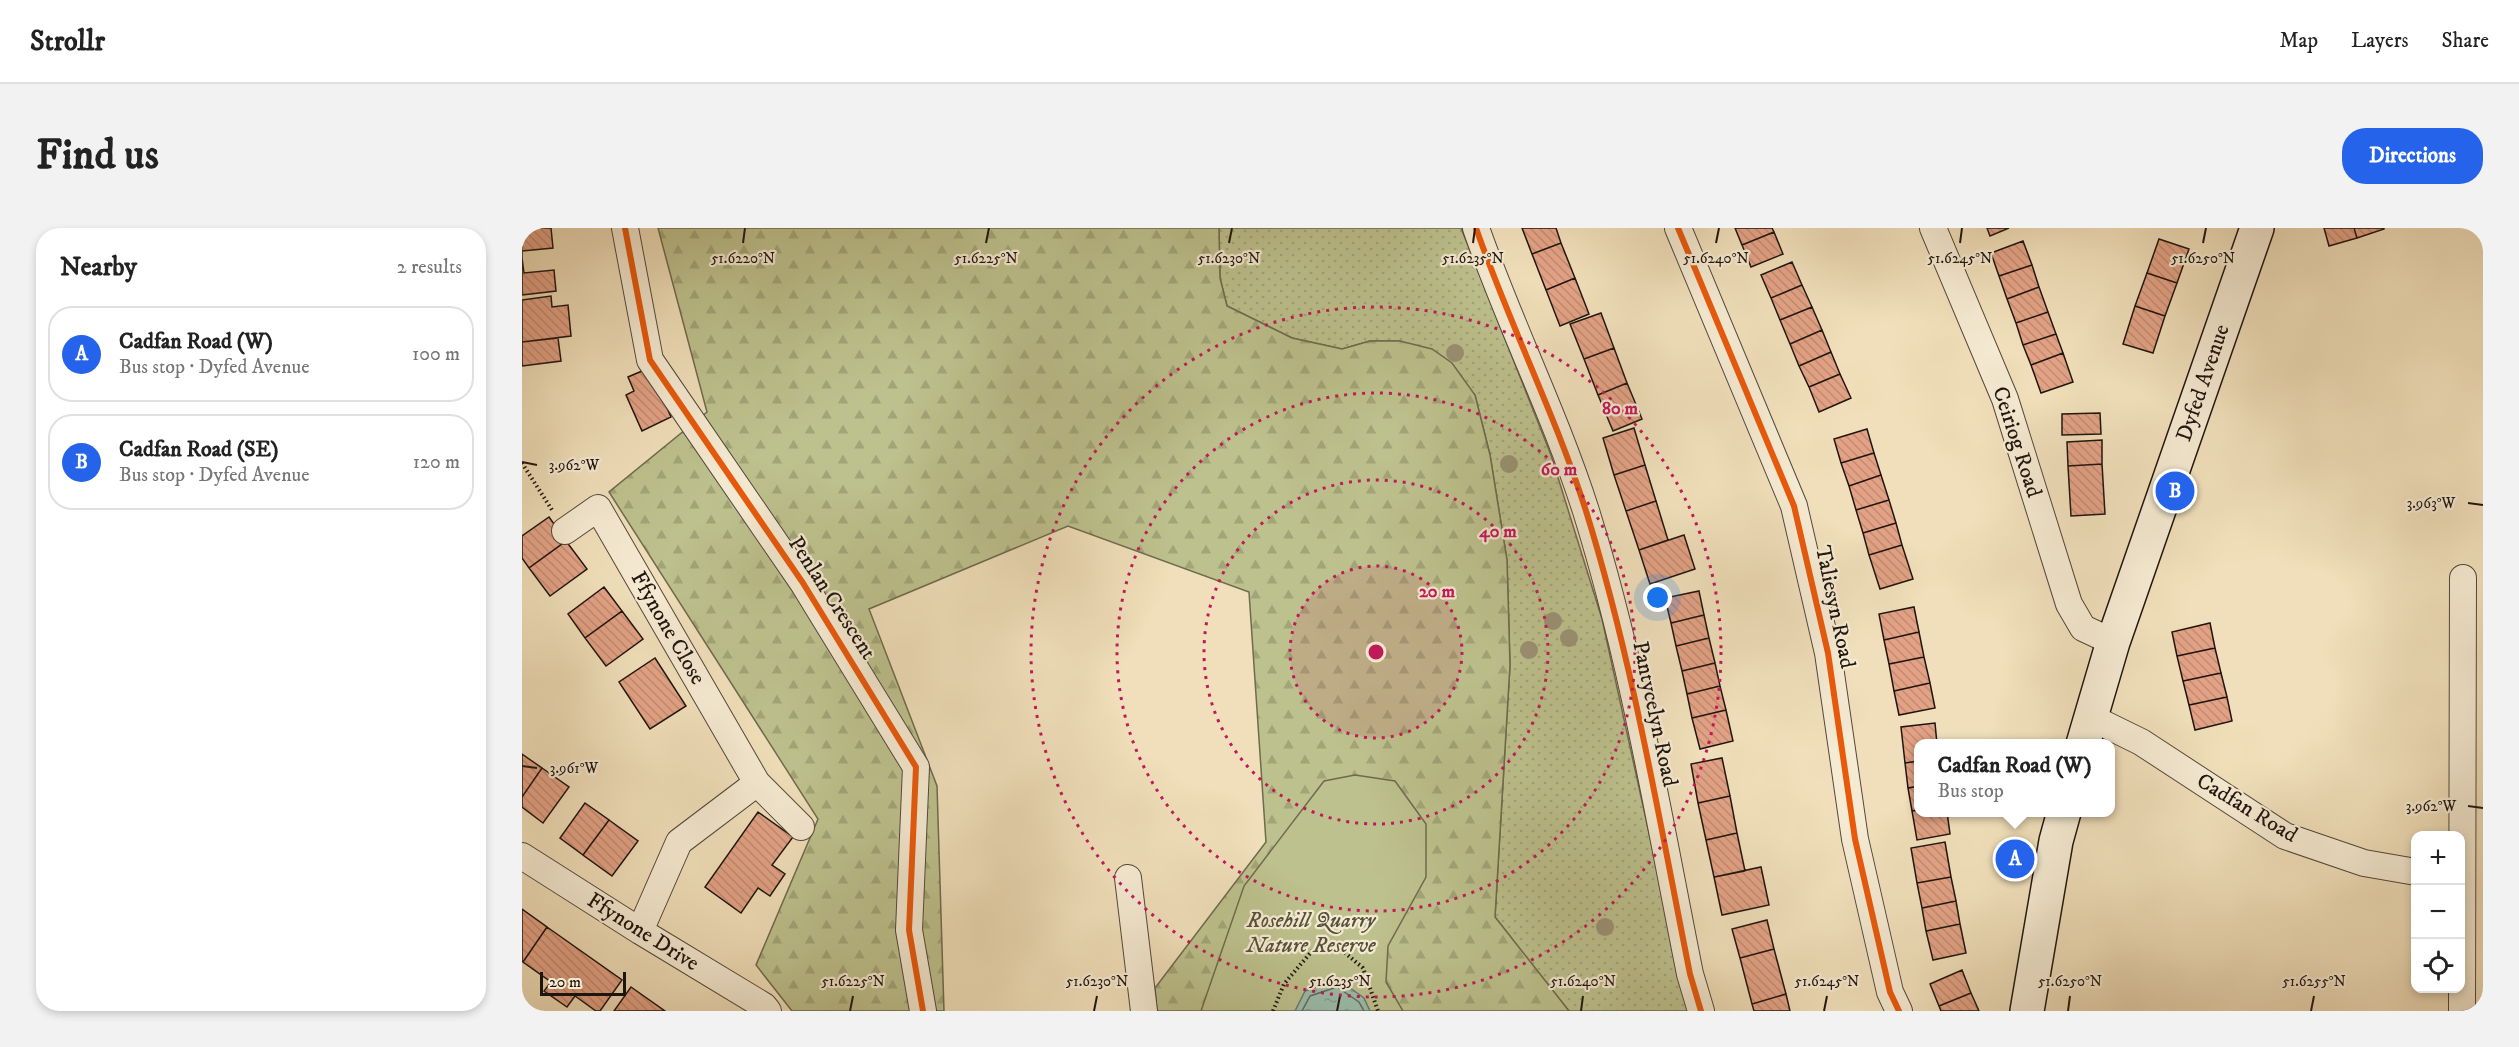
<!DOCTYPE html>
<html lang="en">
<head>
<meta charset="utf-8">
<style>
	body { margin:0; font-family:"IM FELL DW Pica",serif; background:#f2f2f2; color:#222 }
	.controls { position:absolute; right:18px; bottom:18px; display:grid; overflow:hidden; border-radius:12px; box-shadow:0 3px 9px #0003 }
	.controls button { width:54px; height:54px; display:grid; place-items:center; padding:0; border:0; border-bottom:2px solid #e0e0e0; background:#fff; color:#222; font:30px sans-serif }
	.scale { position:absolute; left:18px; bottom:15px; width:86px; box-sizing:border-box; padding-left:6px; border:3px solid #1f150f; border-top:0; font-size:16px; line-height:21px; white-space:nowrap; color:#1f150f; -webkit-text-stroke:4px #f5ead2; paint-order:stroke }
	.you { position:absolute; left:1136px; top:370px; width:21px; height:21px; margin:-15px; border:4px solid #fff; border-radius:50%; background:#1a73e8; box-shadow:0 0 0 9px #1a73e833 }
	.badge { display:grid; place-items:center; width:39px; height:39px; border-radius:50%; background:#2563eb; color:#fff; font-size:20px; font-weight:700 }
	.pin { position:absolute; translate:-50% -50%; border:3px solid #fff; box-shadow:0 2px 6px #0006 }
	.popup { position:absolute; left:1392px; top:511px; width:201px; height:78px; box-sizing:border-box; display:grid; place-content:center; border-radius:12px; background:#fff; filter:drop-shadow(0 2px 4px #0005); font-size:20px; white-space:nowrap; color:#767676 }
	.popup b { font-size:22px; color:#222 }
	.popup::after { content:''; position:absolute; left:50%; top:100%; margin-left:-12px; border:12px solid transparent; border-top-color:#fff }
	.list { margin:0; padding:0; list-style:none }
	h2 { display:flex; justify-content:space-between; align-items:center; height:78px; margin:0; padding:0 24px; font-size:26px }
	h2 small { font-size:20px; font-weight:400; color:#767676 }
	.list li { display:grid; grid-template-columns:39px 1fr auto; gap:18px; align-items:center; box-sizing:border-box; height:96px; margin:0 12px 12px; padding:0 12px; border:2px solid #e0e0e0; border-radius:24px }
	.list b { display:block; font-size:22px; white-space:nowrap }
	.list p { margin:0; font-size:20px; white-space:nowrap; color:#767676 }
	.list em { font-size:20px; font-style:normal; color:#767676 }
	.icon { flex:none; width:33px; height:33px; fill:none; stroke:currentColor; stroke-width:2; stroke-linecap:round; stroke-linejoin:round }
	.map { position:relative; flex:none; width:1961px; height:783px; overflow:hidden; border-radius:24px }
	header { display:flex; align-items:center; gap:36px; box-sizing:border-box; height:84px; padding:0 30px; background:#fff; border-bottom:2px solid #e0e0e0 }
	header strong { font-size:28px }
	nav { display:flex; gap:33px; margin-inline-start:auto; font-size:21px }
	.intro { display:flex; align-items:center; justify-content:space-between; box-sizing:border-box; height:144px; padding:0 36px }
	h1 { margin:0; font-size:42px }
	.button { padding:15px 27px; border-radius:24px; background:#2563eb; color:#fff; font-size:21px; font-weight:700 }
	main { display:flex; gap:36px; padding:0 36px }
	aside { flex:1; background:#fff; border-radius:24px; box-shadow:0 3px 9px #0003 }
	.map>svg:first-child { display:block }
	.grass { fill:url(#grass-dots); stroke:#6e6b4e; stroke-width:1.5 }
	.forest { fill:url(#forest-firs); stroke:#6e6b4e; stroke-width:1.5 }
	.park { fill:#bdc18d; stroke:#6e6b4e; stroke-width:1.5 }
	.water { fill:url(#water-ripples); stroke:#697a6d; stroke-width:1.5 }
	.lines { fill:none; stroke-linecap:round; stroke-linejoin:round }
	.shore { stroke:#5d695d; stroke-width:1.5 }
	.building { fill:url(#building-back-hatch); stroke:#1f150f; stroke-width:1.5 }
	.street-casing { stroke:#53483a; stroke-width:28 }
	.secondary-casing { stroke:#1f150f; stroke-width:36 }
	.path { stroke:#1f150f; stroke-width:4; stroke-dasharray:1.5 3; stroke-linecap:butt }
	.street { stroke:#f5ead2; stroke-width:26 }
	.secondary { stroke:#f5ead2; stroke-width:33 }
	.cycleway-casing { stroke:#f5ead2; stroke-width:10 }
	.cycleway { stroke:#e8590c; stroke-width:6 }
	.tree { fill:#9b9174 }
	.ticks { fill:none; stroke:#1f150f; stroke-width:2 }
	.ring { fill:none; stroke:#c2185b; stroke-width:3; stroke-dasharray:3 6 }
	.labels { text-anchor:middle; dominant-baseline:central; stroke-width:4.5; stroke-linejoin:round; paint-order:stroke }
	.street-label { font-size:22px; fill:#1f150f; stroke:#f5ead2 }
	.park-label { font-size:22px; font-style:italic; fill:#56513b; stroke:#f5ead2 }
	.ticks-label { font-size:15px; text-anchor:middle; fill:#1f150f; stroke:#f5ead2; stroke-width:4.5; stroke-linejoin:round; paint-order:stroke }
	.centre { fill:#c2185b; stroke:#f5ead2; stroke-width:3 }
	.ring-label { font-size:18px; text-anchor:middle; font-weight:bold; fill:#c2185b; stroke:#f5ead2; stroke-width:4.5; stroke-linejoin:round; paint-order:stroke }
</style>
</head>
<body>
<header>
<strong>Strollr</strong>
<nav><a>Map</a><a>Layers</a><a>Share</a></nav>
</header>
<div class="intro"><h1>Find us</h1><a class="button">Directions</a></div>
<main>
<aside>
<h2>Nearby<small>2 results</small></h2>
<ul class="list">
<li><span class="badge">A</span><div><b>Cadfan Road (W)</b><p>Bus stop · Dyfed Avenue</p></div><em>100 m</em></li>
<li><span class="badge">B</span><div><b>Cadfan Road (SE)</b><p>Bus stop · Dyfed Avenue</p></div><em>120 m</em></li>
</ul>
</aside>
<div class="map">
<svg width="1961" height="783" viewBox="0 0 1961 783">
	<defs>
		<pattern id="grass-dots" width="8" height="8" patternUnits="userSpaceOnUse" patternTransform="scale(1.5)"><rect width="8" height="8" fill="#bdc18d"/><path d="M2 2h.1M6 6h.1" fill="none" stroke="#a2a578" stroke-width="1.8" stroke-linecap="round"/></pattern>
		<pattern id="forest-firs" width="22" height="20" patternUnits="userSpaceOnUse" patternTransform="scale(1.5)"><rect width="22" height="20" fill="#bdc18d"/><path d="M5 1l3.5 6h-7zM16 11l3.5 6h-7z" fill="#a2a578"/></pattern>
		<pattern id="water-ripples" width="26" height="14" patternUnits="userSpaceOnUse" patternTransform="scale(1.5)"><rect width="26" height="14" fill="#9bbdab"/><path d="M2 4q2-2 4 0t4 0M15 11q2-2 4 0t4 0" fill="none" stroke="#85a292"/></pattern>
		<pattern id="building-back-hatch" width="6" height="6" patternUnits="userSpaceOnUse" patternTransform="scale(1.5)"><rect width="6" height="6" fill="#e3a285"/><path d="M-1 5l2 2M0 0l6 6M5-1l2 2" fill="none" stroke="#c28b72"/></pattern>
	</defs>
	<rect width="100%" height="100%" fill="#f0dfba"/>
	<filter id="stains"><feTurbulence type="fractalNoise" baseFrequency=".00333" numOctaves="4"/><feColorMatrix values="0 0 0 0 .2 0 0 0 0 .09 0 0 0 0 .02 0 0 0 .5 -.17"/></filter>
	<radialGradient id="worn" r=".72"><stop offset=".6" stop-color="#630" stop-opacity="0"/><stop offset="1" stop-color="#630" stop-opacity=".3"/></radialGradient>
	<!-- grass -->
	<path class="grass" d="M697,0H939L1029,227L1080,391L1166,783H1047L973,689L988,437L985,332L968,227L953,167L878,113H848L820,121L770,110L705,78L698,50Z"/>
	<!-- forest -->
	<path class="forest" d="M136,0H697L698,50L705,78L770,110L820,121L848,113H878L910,121L930,135L953,167L968,227L985,332L988,437L973,689L1047,783H635L633,760L744,614L727,364L546,298L347,381L415,558L422,783H270L234,737L296,591L87,264L185,184Z"/>
	<!-- park -->
	<path class="park" d="M833,547L873,553L904,596V649L866,718L864,754L881,783H679L722,658L802,553Z"/>
	<!-- water -->
	<path class="water" d="M817,752L842,770L848,783H773L783,763Z"/>
	<g class="lines">
		<!-- shore -->
		<path class="shore" d="M780,783L788,768L815,759L837,774L842,783"/>
	</g>
	<!-- building -->
	<path class="building" d="M0,0H29L31,20L0,23V30Z
		M1000,0H1034L1039,15L1010,26Z
		M1213,0H1250L1252,4L1220,17Z
		M1465,0H1487L1468,8Z
		M1802,0H1832L1835,10L1807,18Z
		M1832,0H1862V1L1835,10Z
		M1252,4L1261,26L1229,39L1220,17Z
		M1637,11L1667,21L1655,55L1625,45Z
		M1501,13L1510,37L1477,48L1469,25Z
		M1039,15L1053,50L1024,62L1010,26Z
		M0,30L2,45L32,42L34,63L0,67Z
		M1270,34L1280,57L1249,70L1239,47Z
		M1510,37L1517,59L1485,71L1477,48Z
		M1625,45L1655,55L1643,88L1613,78Z
		M1053,50L1067,86L1038,98L1024,62Z
		M1280,57L1290,79L1258,92L1249,70Z
		M1517,59L1526,84L1494,95L1485,71Z
		M29,68L30,79L46,77L49,108L0,114V72Z
		M1613,78L1643,88L1631,125L1601,116Z
		M1290,79L1300,102L1268,116L1258,92Z
		M1526,84L1534,106L1501,117L1494,95Z
		M1079,85L1092,120L1062,131L1048,96Z
		M1300,102L1309,124L1277,138L1268,116Z
		M1534,106L1541,125L1509,137L1501,117Z
		M36,110L39,133L0,138V114Z
		M1092,120L1105,155L1076,167L1062,131Z
		M1309,124L1318,146L1287,159L1277,138Z
		M1541,125L1551,154L1519,165L1509,137Z
		M127,140L149,189L120,203L104,167L112,163L106,149Z
		M1318,146L1329,170L1297,184L1287,159Z
		M1105,155L1120,191L1091,203L1076,167Z
		M1578,185L1579,206L1540,207V186Z
		M1112,200L1123,237L1092,247L1081,210Z
		M1345,201L1352,225L1319,235L1312,211Z
		M1580,212V236L1546,238L1545,214Z
		M1352,225L1359,247L1327,258L1319,235Z
		M1580,236L1583,286L1549,288L1546,238Z
		M1123,237L1134,273L1104,283L1092,247Z
		M1359,247L1367,272L1334,282L1327,258Z
		M1367,272L1374,295L1341,305L1334,282Z
		M1134,273L1146,312L1117,322L1104,283Z
		M27,289L44,313L7,340L0,330V308Z
		M1374,295L1380,317L1347,327L1341,305Z
		M1162,307L1173,341L1128,356L1117,322Z
		M44,313L65,341L28,368L7,340Z
		M1380,317L1391,351L1358,361L1347,327Z
		M82,359L100,383L63,410L46,386Z
		M1177,363L1182,387L1149,395L1143,370Z
		M1392,379L1397,404L1362,412L1357,386Z
		M100,383L121,411L84,438L63,410Z
		M1182,387L1187,410L1154,418L1149,395Z
		M1688,395L1693,420L1655,428L1650,404Z
		M1397,404L1402,429L1367,436L1362,412Z
		M1187,410L1193,435L1160,443L1154,418Z
		M1693,420L1699,445L1661,453L1655,428Z
		M1402,429L1408,455L1372,463L1367,436Z
		M133,430L164,478L128,501L97,454Z
		M1193,435L1198,458L1165,466L1160,443Z
		M1699,445L1705,469L1667,477L1661,453Z
		M1408,455L1413,480L1377,487L1372,463Z
		M1198,458L1204,482L1170,490L1165,466Z
		M1705,469L1710,493L1673,502L1667,477Z
		M1204,482L1211,513L1178,521L1170,490Z
		M1413,495L1415,516H1397V533L1383,535L1379,499Z
		M0,526L20,540L0,569Z
		M1200,530L1208,568L1176,575L1169,536Z
		M1397,533V558L1386,560L1383,535Z
		M20,540L47,559L21,595L0,579V569Z
		M1397,558V582L1390,583L1386,560Z
		M1208,568L1215,605L1184,612L1176,575Z
		M63,575L87,592L61,627L38,610Z
		M1397,582V584H1425L1428,606L1395,612L1390,583Z
		M236,584L271,609L250,637L263,646L248,668L236,660L219,685L183,659Z
		M87,592L116,613L90,648L61,627Z
		M1215,605L1223,643L1192,649L1184,612Z
		M1423,614L1429,649L1395,655L1389,620Z
		M1239,639L1247,677L1200,687L1192,649Z
		M1429,649L1434,673L1400,680L1395,655Z
		M1434,673L1438,696L1404,703L1400,680Z
		M0,681L25,699L1,734L0,733Z
		M1245,692L1252,721L1218,730L1210,701Z
		M1438,696L1444,725L1411,732L1404,703Z
		M25,699L100,752L78,783H74L53,768L45,779L22,763L29,754L1,734Z
		M1252,721L1264,766L1230,776L1218,730Z
		M1440,742L1449,765L1417,778L1408,756Z
		M109,759L143,783H92Z
		M1449,765L1457,783H1419L1417,778Z
		M1264,766L1268,783H1232L1230,776Z"/>
	<g class="lines">
		<!-- street casing -->
		<g class="street-casing">
			<path id="street" d="M103,0L128,132L281,355L394,539L387,702L401,783
				M954,0C987,95 1033,186 1064,283C1111,434 1137,591 1168,746L1179,783
				M1156,0L1272,278L1306,425L1333,611L1368,764L1377,783
				M1411,0L1483,171L1547,376L1561,400L1591,414
				M43,303L76,280L235,555L279,599
				M1568,489L1619,514L1763,608L1842,635L1894,644
				M0,628L118,703L242,778L246,783
				M606,650L622,783
				M118,703L157,614L235,555
				M1940,783L1941,350"/>
		</g>
		<!-- secondary casing -->
		<g class="secondary-casing">
			<path id="secondary" d="M1561,516L1591,414L1735,0
				M1505,783L1534,613L1542,584"/>
		</g>
		<!-- path -->
		<path class="path" d="M0,235L30,282
			M751,783L762,756L790,723L815,718L841,740L856,783"/>
		<!-- street -->
		<use href="#street" class="street"/>
		<!-- secondary -->
		<use href="#secondary" class="secondary"/>
		<!-- cycleway casing -->
		<g class="cycleway-casing">
			<path id="cycleway" d="M103,0L128,132L281,355L394,539L387,702L401,783
				M954,0C987,95 1033,186 1064,283C1111,434 1137,591 1168,746L1179,783
				M1156,0L1272,278L1306,425L1333,611L1368,764L1377,783"/>
		</g>
		<!-- cycleway -->
		<use href="#cycleway" class="cycleway"/>
	</g>
	<!-- trees -->
	<g class="tree">
		<circle cx="933" cy="125" r="9"/>
		<circle cx="987" cy="236" r="9"/>
		<circle cx="1031" cy="393" r="9"/>
		<circle cx="1047" cy="410" r="9"/>
		<circle cx="1007" cy="422" r="9"/>
		<circle cx="1083" cy="699" r="9"/>
	</g>
	<!-- ticks -->
	<path class="ticks" d="M221,15L223,0M464,15L467,0M707,15L710,0M951,15L953,0M1194,15L1197,0M1438,15L1440,0M1681,15L1684,0M0,234L15,237M1946,275L1961,277M0,538L15,540M1946,578L1961,580M328,783L331,768M572,783L575,768M815,783L818,768M1059,783L1061,768M1302,783L1305,768M1546,783L1548,768M1789,783L1792,768"/>
	<!-- distance rings -->
	<circle cx="854" cy="424" r="86" fill="#c2185b" fill-opacity=".12"/>
	<g class="ring">
		<circle cx="854" cy="424" r="86"/>
		<circle cx="854" cy="424" r="172"/>
		<circle cx="854" cy="424" r="259"/>
		<circle cx="854" cy="424" r="345"/>
	</g>
	<g class="labels">
		<!-- street labels -->
		<g class="street-label">
			<text transform="translate(1681 155) rotate(-71)">Dyfed Avenue</text>
			<text transform="translate(1495 214) rotate(72)">Ceiriog Road</text>
			<text transform="translate(310 370) rotate(57)">Penlan Crescent</text>
			<text transform="translate(1313 379) rotate(78)">Taliesyn Road</text>
			<text transform="translate(146 400) rotate(60)">Ffynone Close</text>
			<text transform="translate(1133 486) rotate(78)">Pantycelyn Road</text>
			<text transform="translate(1725 580) rotate(31)">Cadfan Road</text>
			<text transform="translate(121 704) rotate(32)">Ffynone Drive</text>
		</g>
		<!-- park labels -->
		<g class="park-label">
			<text x="789" y="692">Rosehill Quarry<tspan x="789" dy="25">Nature Reserve</tspan></text>
		</g>
	</g>
	<g class="ticks-label">
		<text x="221" y="35">51.6220°N</text>
		<text x="464" y="35">51.6225°N</text>
		<text x="707" y="35">51.6230°N</text>
		<text x="951" y="35">51.6235°N</text>
		<text x="1194" y="35">51.6240°N</text>
		<text x="1438" y="35">51.6245°N</text>
		<text x="1681" y="35">51.6250°N</text>
		<text x="52" y="242">3.962°W</text>
		<text x="1909" y="280">3.963°W</text>
		<text x="52" y="545">3.961°W</text>
		<text x="1909" y="583">3.962°W</text>
		<text x="331" y="758">51.6225°N</text>
		<text x="575" y="758">51.6230°N</text>
		<text x="818" y="758">51.6235°N</text>
		<text x="1061" y="758">51.6240°N</text>
		<text x="1305" y="758">51.6245°N</text>
		<text x="1548" y="758">51.6250°N</text>
		<text x="1792" y="758">51.6255°N</text>
	</g>
	<circle cx="854" cy="424" r="9" class="centre"/>
	<g class="ring-label">
		<text x="1098" y="186">80 m</text>
		<text x="1037" y="247">60 m</text>
		<text x="976" y="309">40 m</text>
		<text x="915" y="369">20 m</text>
	</g>
	<rect width="100%" height="100%" filter="url(#stains)"/>
	<rect width="100%" height="100%" fill="url(#worn)"/>
</svg>
<div class="controls">
<button>+</button>
<button>−</button>
<button><svg class="icon" aria-label="locate" viewBox="0 0 24 24"><circle cx="12" cy="12" r="6"/><path d="M12 2v4M12 18v4M2 12h4M18 12h4"/></svg></button>
</div>
<div class="scale">20 m</div>
<div class="you"></div>
<div class="pin badge" style="left:1493px;top:631px">A</div>
<div class="popup"><b>Cadfan Road (W)</b>Bus stop</div>
<div class="pin badge" style="left:1653px;top:263px">B</div>
</div>
</main>
</body>
</html>
